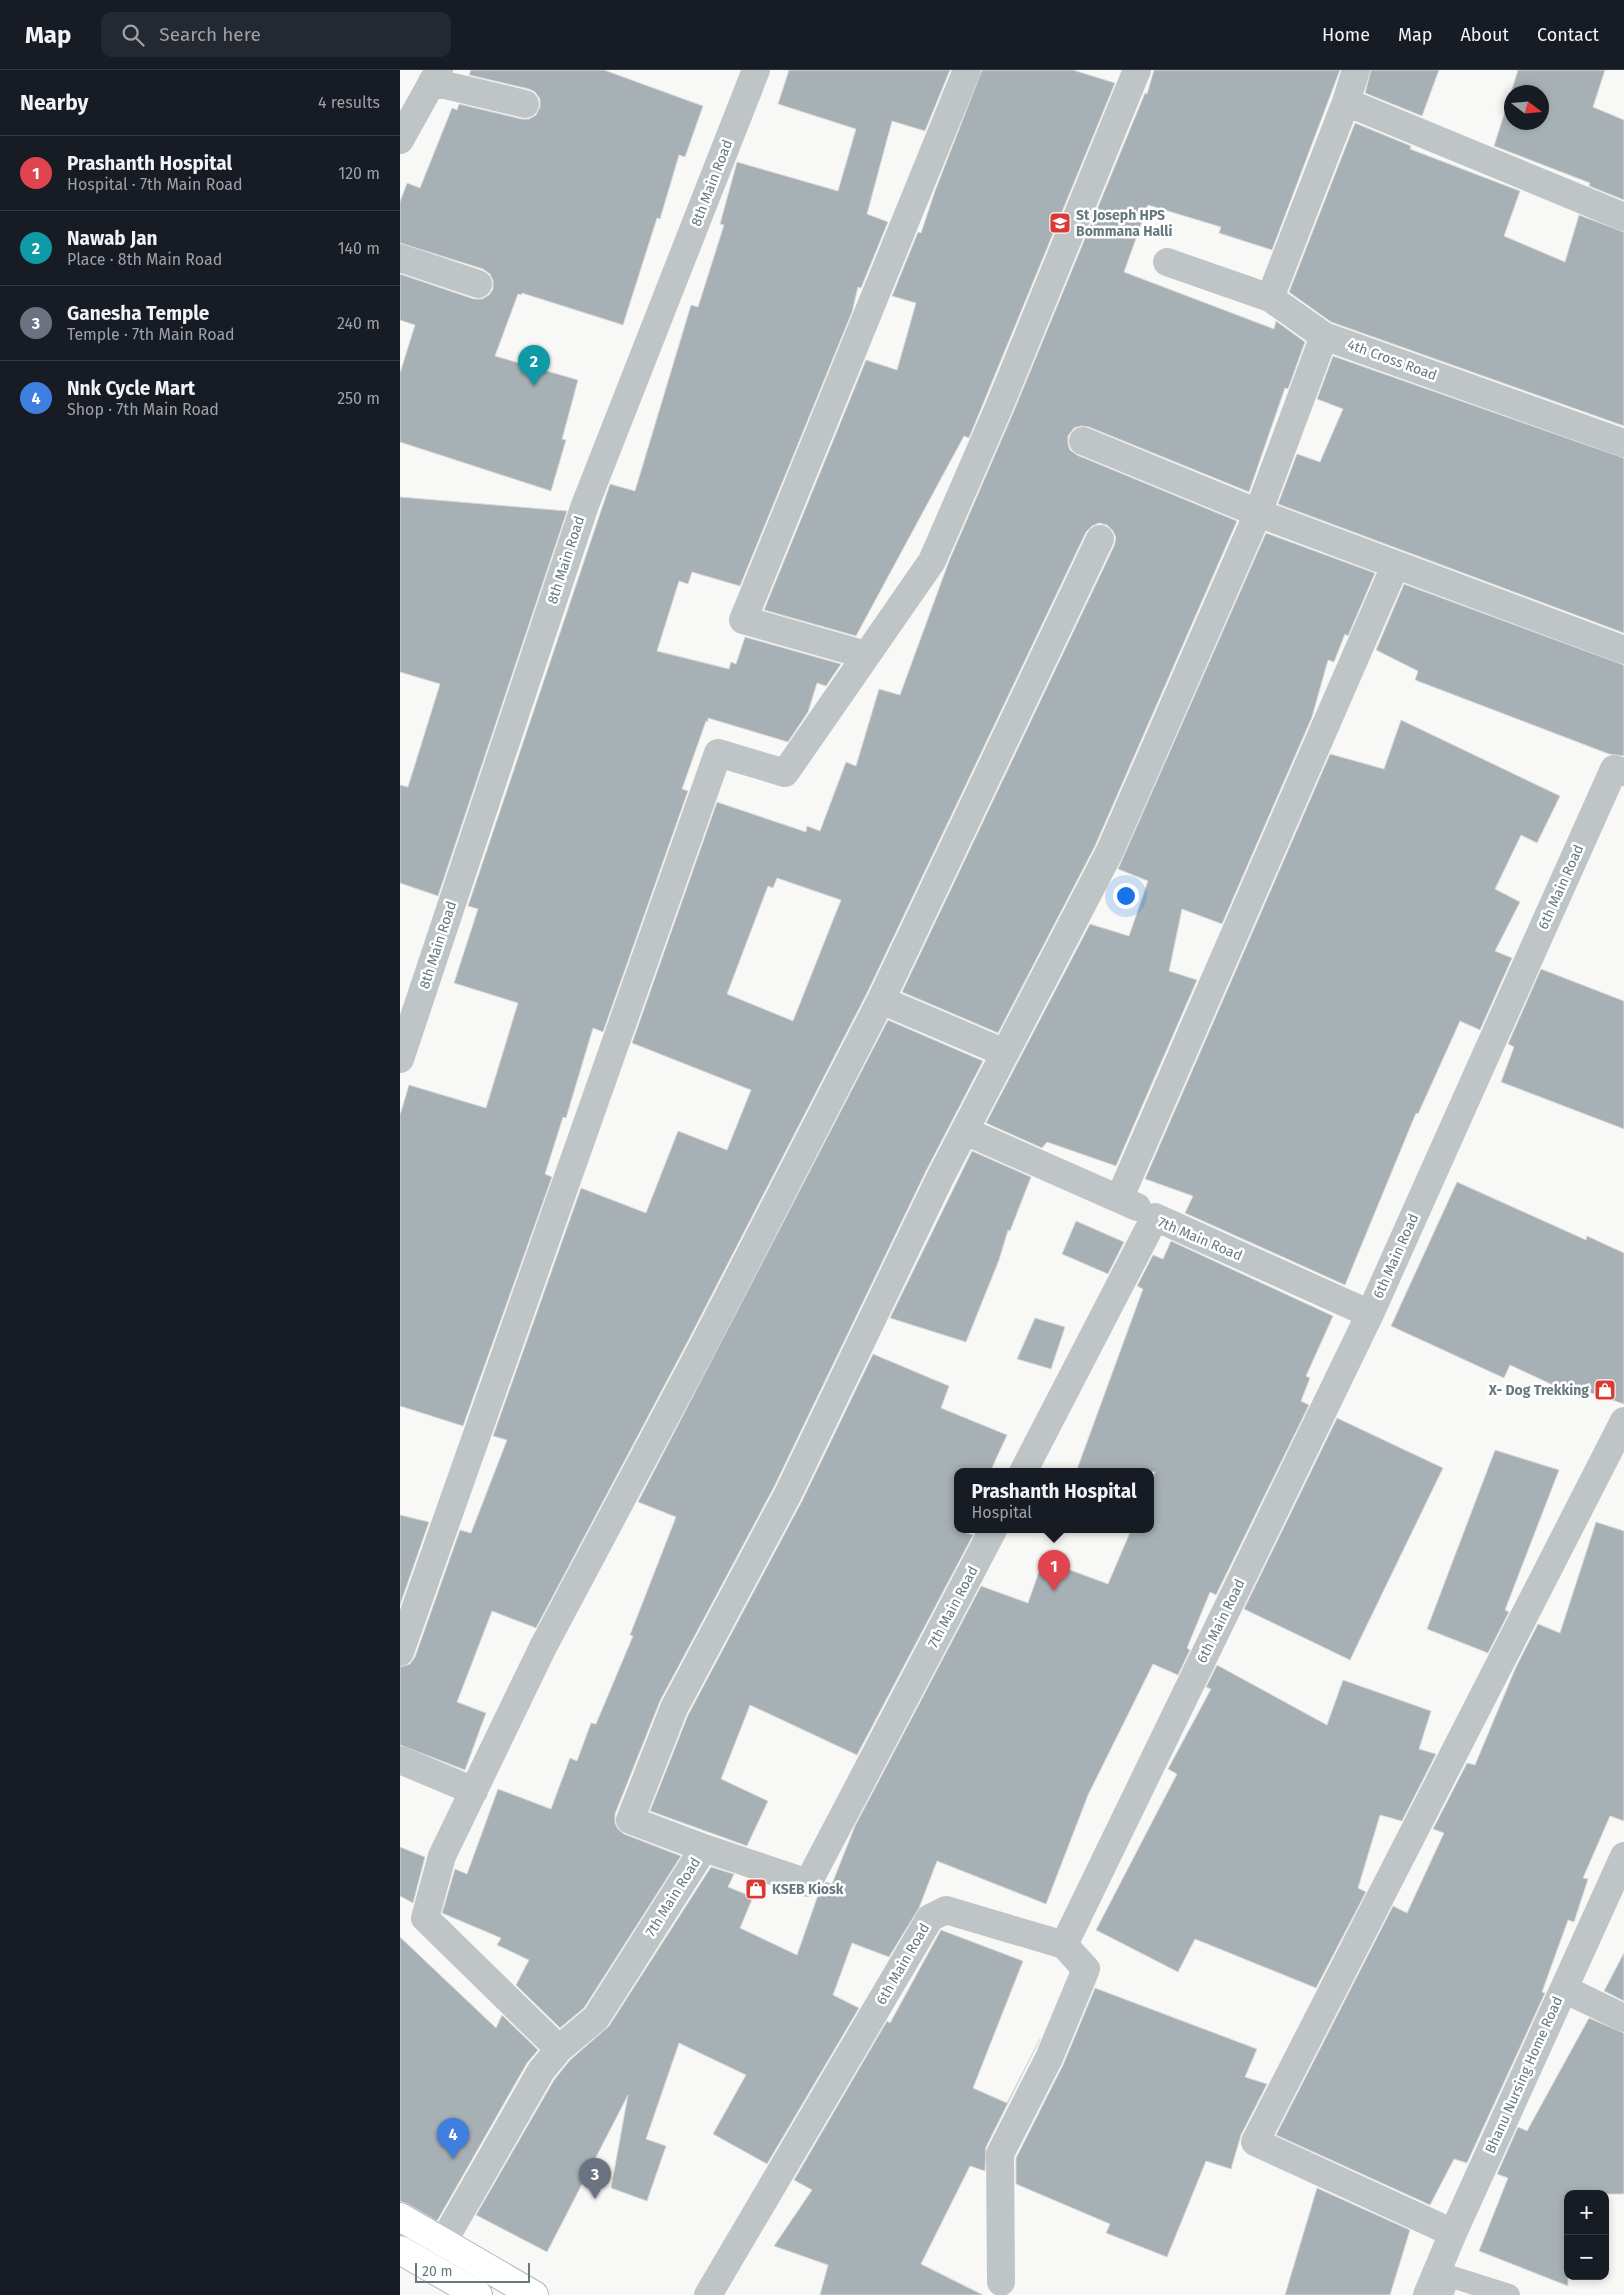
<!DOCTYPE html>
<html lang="en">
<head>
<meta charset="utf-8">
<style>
	body { margin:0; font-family:"Fira Sans",sans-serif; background:#242831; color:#f1f3f6 }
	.controls { position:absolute; right:15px; bottom:15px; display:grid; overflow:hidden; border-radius:10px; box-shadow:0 2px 8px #0003 }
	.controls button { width:45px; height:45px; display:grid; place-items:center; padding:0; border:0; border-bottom:1px solid #363941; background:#171b24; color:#f1f3f6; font:25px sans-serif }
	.compass { position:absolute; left:1104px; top:15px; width:45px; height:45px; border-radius:50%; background:#171b24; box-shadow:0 2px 8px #0003; rotate:106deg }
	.scale { position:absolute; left:15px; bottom:12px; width:115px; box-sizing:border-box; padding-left:5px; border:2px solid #65797f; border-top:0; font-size:14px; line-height:18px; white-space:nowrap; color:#65797f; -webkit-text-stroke:4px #fff; paint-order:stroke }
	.you { position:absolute; left:725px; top:825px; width:18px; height:18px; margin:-12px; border:4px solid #fff; border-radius:50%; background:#1a73e8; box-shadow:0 0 0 8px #1a73e833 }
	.badge { display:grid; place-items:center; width:32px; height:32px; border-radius:50%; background:#da3833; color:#fff; font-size:16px; font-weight:700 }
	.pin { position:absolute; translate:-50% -41px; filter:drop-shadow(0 1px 2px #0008) }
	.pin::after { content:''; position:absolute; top:26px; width:18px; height:15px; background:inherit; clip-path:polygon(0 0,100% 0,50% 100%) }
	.popup { position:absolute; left:554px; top:1398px; width:200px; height:65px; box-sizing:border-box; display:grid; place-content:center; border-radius:10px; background:#171b24; filter:drop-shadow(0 1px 4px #0005); font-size:16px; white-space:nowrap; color:#9ea1a6 }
	.popup b { font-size:19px; color:#f1f3f6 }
	.popup::after { content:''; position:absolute; left:50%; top:100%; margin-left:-10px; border:10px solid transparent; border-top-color:#171b24 }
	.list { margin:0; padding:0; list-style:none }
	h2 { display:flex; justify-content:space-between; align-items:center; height:65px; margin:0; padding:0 20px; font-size:21px }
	h2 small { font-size:16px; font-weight:400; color:#9ea1a6 }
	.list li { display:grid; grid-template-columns:32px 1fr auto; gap:15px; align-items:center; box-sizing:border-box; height:75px; padding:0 20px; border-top:1px solid #363941 }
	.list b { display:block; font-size:19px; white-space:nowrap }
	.list p { margin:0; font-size:16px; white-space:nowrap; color:#9ea1a6 }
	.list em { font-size:16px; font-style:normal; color:#9ea1a6 }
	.icon { flex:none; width:28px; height:28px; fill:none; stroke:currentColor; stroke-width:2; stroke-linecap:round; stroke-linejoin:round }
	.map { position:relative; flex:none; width:1224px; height:2225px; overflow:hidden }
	header { display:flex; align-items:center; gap:30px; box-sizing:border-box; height:70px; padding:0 25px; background:#171b24; border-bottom:1px solid #363941 }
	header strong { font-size:24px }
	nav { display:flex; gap:28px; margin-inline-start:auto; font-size:18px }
	.search { width:350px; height:45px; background:#242831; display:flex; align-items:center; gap:12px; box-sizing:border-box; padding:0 18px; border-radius:10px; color:#9ea1a6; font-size:19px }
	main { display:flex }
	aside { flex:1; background:#171b24 }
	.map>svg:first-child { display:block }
	.building { fill:#a7b1b5; stroke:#dad9d8; fill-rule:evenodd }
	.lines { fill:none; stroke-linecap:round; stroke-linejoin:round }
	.secondary-casing { stroke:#b0b8ba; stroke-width:30 }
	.lane { stroke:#bfc5c7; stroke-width:22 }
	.street { stroke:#bfc5c7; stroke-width:28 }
	.secondary { stroke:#fff; stroke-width:28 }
	.labels { text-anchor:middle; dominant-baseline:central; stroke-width:5; stroke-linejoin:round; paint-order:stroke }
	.street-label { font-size:14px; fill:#65797f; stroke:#fff }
	.poi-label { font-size:14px; font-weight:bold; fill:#65797f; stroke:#fff; text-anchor:start }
</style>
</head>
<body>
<header>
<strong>Map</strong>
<div class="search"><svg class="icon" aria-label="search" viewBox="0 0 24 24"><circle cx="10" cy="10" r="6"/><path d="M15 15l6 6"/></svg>Search here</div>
<nav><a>Home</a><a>Map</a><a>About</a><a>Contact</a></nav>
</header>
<main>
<aside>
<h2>Nearby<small>4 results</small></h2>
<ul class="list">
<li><span class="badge" style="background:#e0444e">1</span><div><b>Prashanth Hospital</b><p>Hospital · 7th Main Road</p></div><em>120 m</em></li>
<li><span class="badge" style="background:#0f9aa8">2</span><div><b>Nawab Jan</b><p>Place · 8th Main Road</p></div><em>140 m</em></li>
<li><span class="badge" style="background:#6b7280">3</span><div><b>Ganesha Temple</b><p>Temple · 7th Main Road</p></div><em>240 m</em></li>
<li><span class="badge" style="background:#3f7fe0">4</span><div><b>Nnk Cycle Mart</b><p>Shop · 7th Main Road</p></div><em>250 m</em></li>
</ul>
</aside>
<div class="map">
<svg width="1224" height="2225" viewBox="0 0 1224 2225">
	<rect width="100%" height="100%" fill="#f8f8f6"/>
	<!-- building -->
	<path class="building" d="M71,0H204L303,36L285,87L279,85L260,149L257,148L223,255L122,223L121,225L118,224L95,286L178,310L162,369L166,370L151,421L0,372V303L15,255L0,250V204L74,229H82L89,225L93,219V211L90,204L83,199L0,173V132L7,113L20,118L52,38L57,40L59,34L122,49H129L136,45L140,37V29L135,22L129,19L69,5Z
		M389,0H550L525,61L492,51L467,144L488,152L461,218L458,217L452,242L340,516L292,502L288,514L279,511L257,581L329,599L331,592L336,594L345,567L441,594L426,616L417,613L408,642L388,672L308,648V652L306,651L282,719L288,721L203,962L193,958L166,1048L163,1047L145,1104L152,1107L63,1356L0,1336V1045L9,1015L86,1038L118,933L54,913L78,839L68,836L210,414L235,421L291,235L298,237L324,155L320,154L337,92L438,121L456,59L378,34Z
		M582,0H673L715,13L569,368L564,366L456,566L364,540L466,290L497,300L516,233L492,226L518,162L521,163L535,121Z
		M754,0H940L872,180L819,163L821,157L748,135L724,202L874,259L876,251L905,272L888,319L885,318L849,422L689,357L681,356L674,358L668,366V374L670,380L677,385L837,451L695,776L598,963L502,922L714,476L716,468L713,461L707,455L699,453L692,456L686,462L467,923L288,1271L136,1558L92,1541L57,1632L86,1643L65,1700L0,1675V1597L10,1594L15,1587L60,1460L71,1463L107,1370L93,1366L181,1118L246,1143L278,1061L327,1080L351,1020L232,973L317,732L406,762L407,756L420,761L446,692L456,696L479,619L500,625L549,491L613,343L745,23L747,24ZM377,808L441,830L393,951L327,924L368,816L373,818Z
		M971,0H1039L1022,46L965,23Z
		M1118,0H1205L1193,37L1224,50V130L1189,116L1190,113L1094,76ZM1112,22H1142V52H1112Z
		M955,53L1011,76L1010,79L1120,121L1104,166L1165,192L1179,145L1224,162V356L931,252L889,222Z
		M933,286L1224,388V563L878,434L897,384L920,392L943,339L917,329Z
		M0,427L167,441L38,826L0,813V715L8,717L40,614L0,602Z
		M866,463L975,503L948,566L945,564L934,592L928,590L912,647L822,854L782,839L769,901L797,910L716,1096L647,1072L642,1078L586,1053L690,854L729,866L748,811L718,799Z
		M1004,514L1224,595V686L1209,684L1015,610L1018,601L976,580Z
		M1001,650L1160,726L1137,773L1121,765L1095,819L1120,832L1095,881L1112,888L1080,960L1060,951L1018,1044L1016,1043L945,1215L785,1143L793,1126L745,1109L930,684L984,699Z
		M1141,899L1224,931V1059L1101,1012L1114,977L1108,974Z
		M488,950L583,991L526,1101L374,1417L260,1631L215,1744V1753L218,1759L224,1764L281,1786L184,1938L160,1958L116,1915L129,1890L97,1875L101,1868L42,1843L55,1799L67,1804L98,1719L151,1739L170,1688L177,1691L191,1653L196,1654L233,1566L230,1565L276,1447L238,1432Z
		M572,1081L631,1107L610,1161L608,1160L599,1190L566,1272L490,1248Z
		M1057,1112L1186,1170L1187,1166L1224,1183V1334L1188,1322L1185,1330L1110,1295L1104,1308L991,1256Z
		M676,1151L724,1172L708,1204L662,1184Z
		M771,1171L933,1246L906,1306L910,1308L901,1331L909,1335L816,1525L810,1522L787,1578L790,1580L778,1605L753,1594L688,1725L646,1834L537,1791L519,1838L489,1887L452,1873L433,1925L459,1938L367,2094L313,2064L346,2005L279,1973L246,2069L266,2076L247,2131L211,2118L228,2025L147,2182L76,2145L154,2010L170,1990L209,1956L311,1797L334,1804L328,1817L353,1827L340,1858L397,1885L418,1825L426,1812L432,1814L455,1756L581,1516L628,1533L643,1490L708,1514L731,1460H750V1414L755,1402H676L743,1219L737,1216L753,1185L763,1189Z
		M635,1248L665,1257L651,1299L617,1289Z
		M473,1284L549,1316L541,1338L607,1365L590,1402H558V1460H565L564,1462L573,1465L457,1685L350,1635L321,1709L368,1731L347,1776L250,1741L288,1645L402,1431Z
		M937,1348L1043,1398L950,1590L844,1539Z
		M1095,1380L1159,1400L1105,1540L1109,1542L1088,1583L1027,1559Z
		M0,1445L29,1452L0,1535Z
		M1196,1452L1224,1461V1751L1210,1746L1183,1808L1188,1809L1174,1852L1168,1850L1142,1922L1145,1923L1067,2093L1054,2089L1030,2135L876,2065L993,1836L1007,1843L1044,1763L1033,1759L1067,1693L1075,1695L1116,1597L1138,1554L1160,1563Z
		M817,1595L927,1655L943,1610L1031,1641L1019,1679L1036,1684L1002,1751L980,1745L958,1818L966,1822L916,1918L795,1869L778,1902L696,1860L777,1704L768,1699L811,1619L806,1617Z
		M0,1777L25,1787L13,1833L0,1826Z
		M541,1860L623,1891L573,2018L607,2033L640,1969L586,2077L585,2101L570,2096L521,2194L583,2225H420L428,2195L374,2176L412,2120L394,2110L487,1951L490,1953Z
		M0,1867L96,1958L102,1945L138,1980L127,1993L37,2151L8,2134L0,2131Z
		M1224,1883V1931L1204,1921Z
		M695,1918L857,1979L845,2007L867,2014L841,2065L831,2099L806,2091L767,2187L706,2163L710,2154L616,2114V2088L663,1995Z
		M1189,1948L1224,1963V2124H1168V2216L1079,2181L1108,2108L1097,2104L1118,2057L1127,2061Z
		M917,2118L1010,2160L990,2225H885Z"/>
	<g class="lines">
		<!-- secondary casing -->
		<g class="secondary-casing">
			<path id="secondary" d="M0,2147L134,2225
				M0,2180L78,2225"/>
		</g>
		<!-- lane -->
		<path class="lane" d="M1042,2225L1049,2206L1109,2225"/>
		<!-- street -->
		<path class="street" d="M956,0L946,32L1224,147
			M32,12L125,34
			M0,70L39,0
			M0,188L78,214
			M767,192L870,228L924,266L1224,373
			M870,228L946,32
			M924,266L858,443L1224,580
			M466,585L343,550L567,0
			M605,983L481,930L700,469
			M0,989L185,435L356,0
			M565,1061L737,1137
			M720,1127L995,496
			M623,1402L755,1147L970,1244
			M0,1582L318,683L385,703L532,491L599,337L737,0
			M0,1690L74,1721
			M304,1778L230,1750L274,1638L388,1424L540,1108L709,783L858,443L683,371
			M1164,1919L1224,1948
			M159,1979L25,1848L42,1786L143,1577L302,1278L481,930
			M1053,2163L855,2072L1224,1351
			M43,2172L141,2001L159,1979L196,1948L304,1778L408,1813L593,1460
			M601,2212L600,2084L649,1988L686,1899L664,1875
			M308,2225L530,1848L546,1840L664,1875L970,1244L1214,699L1224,702
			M1027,2225L1053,2163L1224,1786"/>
		<!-- secondary -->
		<use href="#secondary" class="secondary"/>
	</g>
	<!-- icons -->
	<defs>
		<g id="school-square" transform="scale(1.125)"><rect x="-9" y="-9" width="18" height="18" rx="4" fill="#da3833" stroke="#fff"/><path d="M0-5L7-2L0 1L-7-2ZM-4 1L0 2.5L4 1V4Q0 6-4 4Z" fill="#fff"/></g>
		<g id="shop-square" transform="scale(1.125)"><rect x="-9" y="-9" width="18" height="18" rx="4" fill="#da3833" stroke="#fff"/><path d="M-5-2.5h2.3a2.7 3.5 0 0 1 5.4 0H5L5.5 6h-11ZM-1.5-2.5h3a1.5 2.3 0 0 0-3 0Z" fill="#fff"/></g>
	</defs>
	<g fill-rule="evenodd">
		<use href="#school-square" x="660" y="153"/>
		<use href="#shop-square" x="1205" y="1320"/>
		<use href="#shop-square" x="356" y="1819"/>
	</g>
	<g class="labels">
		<!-- street labels -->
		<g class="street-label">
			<text transform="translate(312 113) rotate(-69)">8th Main Road</text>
			<text transform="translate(992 290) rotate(20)">4th Cross Road</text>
			<text transform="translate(166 490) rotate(-72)">8th Main Road</text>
			<text transform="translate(1161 817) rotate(-66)">6th Main Road</text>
			<text transform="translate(38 875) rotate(-72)">8th Main Road</text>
			<text transform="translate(800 1169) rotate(23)">7th Main Road</text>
			<text transform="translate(996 1186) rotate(-66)">6th Main Road</text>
			<text transform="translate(553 1537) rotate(-62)">7th Main Road</text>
			<text transform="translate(821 1551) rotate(-64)">6th Main Road</text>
			<text transform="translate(273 1827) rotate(-58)">7th Main Road</text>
			<text transform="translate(503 1894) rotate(-60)">6th Main Road</text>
			<text transform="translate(1124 2005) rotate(-66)">Bhanu Nursing Home Road</text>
		</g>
		<!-- poi labels -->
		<g class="poi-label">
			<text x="676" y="145">St Joseph HPS<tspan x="676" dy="16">Bommana Halli</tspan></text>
			<text x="1189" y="1320" text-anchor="end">X- Dog Trekking</text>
			<text x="372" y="1819">KSEB Kiosk</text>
		</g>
	</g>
</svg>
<div class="controls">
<button>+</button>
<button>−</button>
</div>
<svg class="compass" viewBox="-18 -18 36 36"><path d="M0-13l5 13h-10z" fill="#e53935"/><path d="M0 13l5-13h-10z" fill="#9ea1a6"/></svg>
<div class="scale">20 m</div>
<div class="you"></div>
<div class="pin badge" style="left:654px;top:1521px;background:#e0444e">1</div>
<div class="popup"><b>Prashanth Hospital</b>Hospital</div>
<div class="pin badge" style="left:134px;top:316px;background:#0f9aa8">2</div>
<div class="pin badge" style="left:195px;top:2129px;background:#6b7280">3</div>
<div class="pin badge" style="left:53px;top:2089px;background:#3f7fe0">4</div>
</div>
</main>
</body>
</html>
